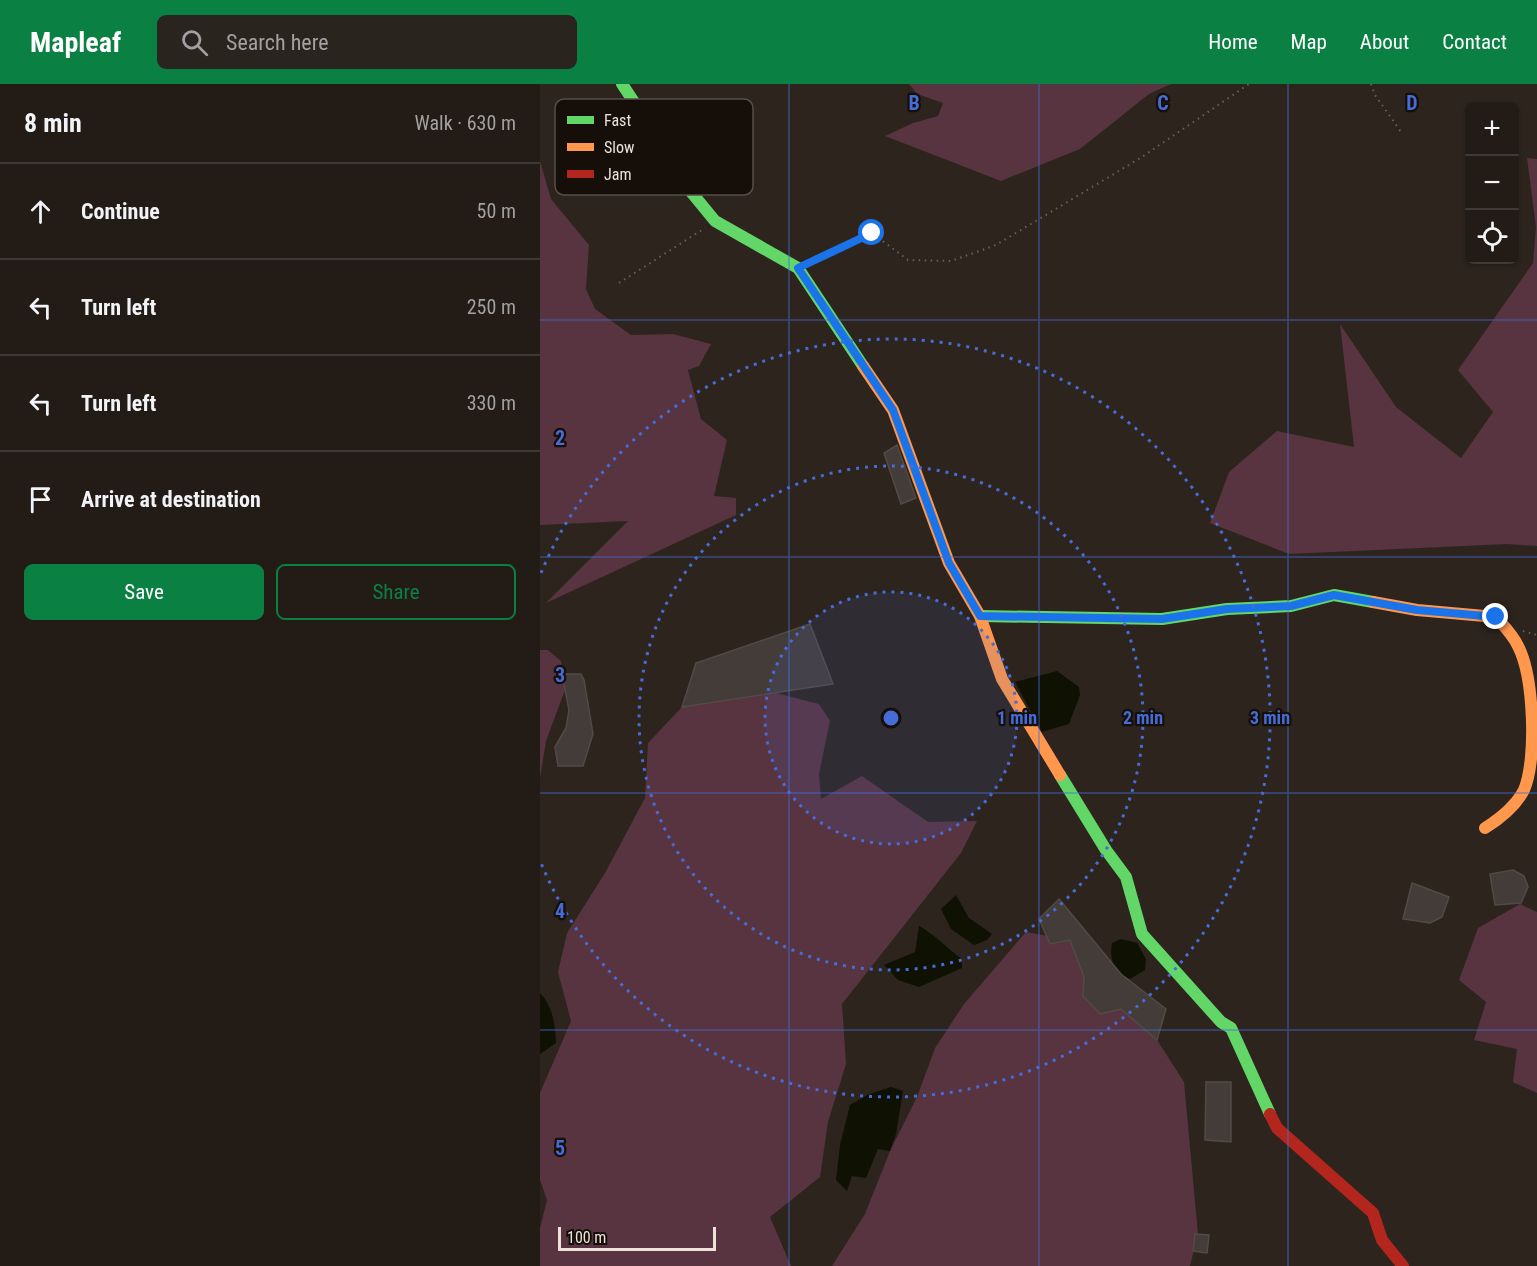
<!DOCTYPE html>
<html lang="en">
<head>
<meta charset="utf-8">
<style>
	body { margin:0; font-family:"Roboto Condensed",sans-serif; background:#2a241f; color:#f1f3f6 }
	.controls { position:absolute; right:18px; top:18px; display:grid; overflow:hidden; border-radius:9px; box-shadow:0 2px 4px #0004 }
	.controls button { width:54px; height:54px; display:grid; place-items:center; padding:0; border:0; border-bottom:2px solid #3f3935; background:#221b16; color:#f1f3f6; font:30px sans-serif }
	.scale { position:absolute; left:18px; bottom:15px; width:158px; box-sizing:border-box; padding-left:6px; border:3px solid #ece2da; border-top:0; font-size:16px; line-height:21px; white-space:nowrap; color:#ece2da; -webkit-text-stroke:4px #150e09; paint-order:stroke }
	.stop { position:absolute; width:18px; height:18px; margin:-14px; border:4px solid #1a73e8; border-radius:50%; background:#fff }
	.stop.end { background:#1a73e8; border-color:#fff; box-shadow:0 2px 6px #0008 }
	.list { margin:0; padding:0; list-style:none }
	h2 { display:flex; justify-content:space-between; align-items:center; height:78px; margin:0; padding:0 24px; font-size:26px }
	h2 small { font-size:20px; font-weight:400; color:#a2a1a1 }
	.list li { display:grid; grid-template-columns:39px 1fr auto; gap:18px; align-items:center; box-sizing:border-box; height:96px; padding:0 24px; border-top:2px solid #3f3935 }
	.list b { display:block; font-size:22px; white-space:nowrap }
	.list em { font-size:20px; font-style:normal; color:#a2a1a1 }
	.actions { display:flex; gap:12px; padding:18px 24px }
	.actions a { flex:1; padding:14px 0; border:2px solid #0b8043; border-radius:9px; text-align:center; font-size:21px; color:#0b8043 }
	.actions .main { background:#0b8043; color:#fff }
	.icon { flex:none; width:33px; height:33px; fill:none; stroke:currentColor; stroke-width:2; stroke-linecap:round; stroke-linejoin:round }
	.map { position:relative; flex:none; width:997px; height:1182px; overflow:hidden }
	header { display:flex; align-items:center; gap:36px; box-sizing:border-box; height:84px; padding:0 30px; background:#0b8043; color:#fff }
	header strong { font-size:28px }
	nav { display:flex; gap:33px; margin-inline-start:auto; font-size:21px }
	.search { width:420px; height:54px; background:#2a241f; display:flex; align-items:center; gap:15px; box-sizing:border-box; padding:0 21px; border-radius:9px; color:#a2a1a1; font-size:22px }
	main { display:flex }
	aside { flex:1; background:#221b16 }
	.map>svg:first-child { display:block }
	.green { fill:#57343f }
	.water { fill:#0f1103 }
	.building { fill:#443c38; stroke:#534a47; stroke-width:1.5 }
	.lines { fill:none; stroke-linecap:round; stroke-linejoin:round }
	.path { stroke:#66615a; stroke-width:2; stroke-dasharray:1.5 4.5; stroke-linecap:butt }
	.fast { stroke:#63d668; stroke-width:12 }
	.slow { stroke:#ff974d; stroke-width:12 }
	.jam { stroke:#b3261e; stroke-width:12 }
	.route { stroke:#1a73e8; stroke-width:8 }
	.grid { fill:none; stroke:#466cd8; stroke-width:1.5; stroke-opacity:0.55 }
	.ring { fill:none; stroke:#466cd8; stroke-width:3; stroke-dasharray:3 6 }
	.key { fill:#150e09; stroke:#564e48; stroke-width:1.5 }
	.key-label { font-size:16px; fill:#ece2da }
	.grid-label { font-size:20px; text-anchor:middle; font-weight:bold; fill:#466cd8; stroke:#150e09; stroke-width:4.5; stroke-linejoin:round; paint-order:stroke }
	.centre { fill:#466cd8; stroke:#150e09; stroke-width:3 }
	.ring-label { font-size:18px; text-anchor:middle; font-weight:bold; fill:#466cd8; stroke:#150e09; stroke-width:4.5; stroke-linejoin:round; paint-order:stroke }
</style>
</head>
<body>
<header>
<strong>Mapleaf</strong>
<div class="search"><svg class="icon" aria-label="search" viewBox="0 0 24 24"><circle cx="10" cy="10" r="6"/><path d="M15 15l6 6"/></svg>Search here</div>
<nav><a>Home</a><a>Map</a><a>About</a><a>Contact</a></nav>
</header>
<main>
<aside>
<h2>8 min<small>Walk · 630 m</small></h2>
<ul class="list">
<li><svg class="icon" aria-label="ahead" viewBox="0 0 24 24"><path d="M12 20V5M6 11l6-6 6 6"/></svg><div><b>Continue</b></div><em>50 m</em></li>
<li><svg class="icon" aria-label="left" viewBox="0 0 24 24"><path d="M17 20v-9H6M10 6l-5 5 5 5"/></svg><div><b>Turn left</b></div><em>250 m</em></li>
<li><svg class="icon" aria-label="left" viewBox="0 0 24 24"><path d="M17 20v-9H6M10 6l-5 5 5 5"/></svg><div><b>Turn left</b></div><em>330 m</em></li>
<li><svg class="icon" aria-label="arrive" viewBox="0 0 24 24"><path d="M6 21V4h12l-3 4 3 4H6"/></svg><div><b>Arrive at destination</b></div></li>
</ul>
<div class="actions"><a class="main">Save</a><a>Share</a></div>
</aside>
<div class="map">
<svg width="997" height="1182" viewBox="0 0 997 1182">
	<rect width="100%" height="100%" fill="#2d241e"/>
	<!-- green -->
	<path class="green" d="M369,0H631L609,10L540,65L461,97L345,52L373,39L398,32L403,19L377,10Z
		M987,74L997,75V462L967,460L749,470L670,439L689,388L737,347L814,363L800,240L856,323L921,374L953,328L918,286L993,179L996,143Z
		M0,77L11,115L49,161L46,205L55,225L91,251L133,250L171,260L159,282L148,286L161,335L187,356L174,412L196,414V431L6,519L88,437L0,441Z
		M0,566H8L21,577L25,606L6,657L0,694Z
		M236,609L279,620L290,637L279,690L281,715L322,692L388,738L437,737L421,769L302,920L306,980L288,1038L280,1093L230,1133L251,1182H0V1144L7,1116L0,1096V1009L31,937L18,888L27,849L65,789L105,714L108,659L142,623Z
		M980,820L997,828V1009L973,998L977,965L934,956L946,918L919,896L938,844Z
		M486,848L530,856L563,896L581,925L617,956L644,998L658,1150L650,1182H292L325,1130L350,1067L377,1013L395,964L424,920Z"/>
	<!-- water -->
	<path class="water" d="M517,587L539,603L540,611L529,640L502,648L475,598Z
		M416,811L429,834L452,850L447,856L434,861L411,845L401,825Z
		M379,842C396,851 406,864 422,875V884L379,903L358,896L344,881L375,868Z
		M581,855L597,859L606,875L605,886L590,895C574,892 569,874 572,859Z
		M0,909C13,923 15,940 16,959L0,970Z
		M351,1003L363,1007L356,1050L350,1067L338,1065L326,1094L312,1092L307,1107L296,1096L300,1061L310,1021L329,1010Z"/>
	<!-- building -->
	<path class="building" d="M357,361L376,414L361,420L344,369Z
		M270,540L293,600L142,623L156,579Z
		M22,590H41L44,596L53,650L43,682H18L15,663L26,644L29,626Z
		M973,786L984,792L988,803L981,819L955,821L950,790Z
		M872,799L909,813L902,833L890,839L863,835Z
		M519,815L581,890L626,925L617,956L581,925L560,930L543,912L544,893L530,856L510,860L499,835Z
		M666,998H691V1058L665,1056Z
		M655,1150L669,1151L667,1169L653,1167Z"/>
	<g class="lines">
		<!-- path -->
		<path class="path" d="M831,0L835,11L861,48
			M268,178L332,149L368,176L411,177L456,161L602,73L709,0
			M79,199L165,144
			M983,547L997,551"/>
		<!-- fast -->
		<path class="fast" d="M82,0L98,24L115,64L175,137L258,184L323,282
			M440,532L622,535L687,525L751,522L794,511L833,518
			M520,691L566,766L586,793L602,850L681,938L691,944L730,1030"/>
		<!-- slow -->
		<path class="slow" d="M323,282L353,326L409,479L440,532L462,595L520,691
			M833,518L877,526L956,533C964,542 973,551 978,562C994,593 997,675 984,706C975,723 961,734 945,744"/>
		<!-- jam -->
		<path class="jam" d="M730,1030L737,1044L833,1129L842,1156L863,1182"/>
	</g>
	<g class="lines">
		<!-- route -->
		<path class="route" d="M332,149L258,184L353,326L409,479L440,532L622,535L687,525L751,522L794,511L877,526L956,533"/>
	</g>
	<!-- grid -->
	<path class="grid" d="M249,0V1182M499,0V1182M748,0V1182M0,236H997M0,473H997M0,709H997M0,946H997"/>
	<!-- distance rings -->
	<circle cx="351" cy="634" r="126" fill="#466cd8" fill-opacity=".12"/>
	<g class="ring">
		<circle cx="351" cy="634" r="126"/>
		<circle cx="351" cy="634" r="252"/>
		<path d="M1 489A379 379 0 1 1 1 779"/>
	</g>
	<!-- legend -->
	<rect x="15" y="15" width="198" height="96" rx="9" class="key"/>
	<rect x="27" y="32" width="27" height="8" fill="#63d668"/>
	<rect x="27" y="59" width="27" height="8" fill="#ff974d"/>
	<rect x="27" y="86" width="27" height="8" fill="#b3261e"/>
	<g class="key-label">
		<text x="64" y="42">Fast</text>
		<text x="64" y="69">Slow</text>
		<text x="64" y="96">Jam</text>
	</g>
	<g class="grid-label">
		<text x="374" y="26">B</text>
		<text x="623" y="26">C</text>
		<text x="872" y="26">D</text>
		<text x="20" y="361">2</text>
		<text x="20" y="598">3</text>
		<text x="20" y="834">4</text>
		<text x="20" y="1071">5</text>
	</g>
	<circle cx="351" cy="634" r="9" class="centre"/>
	<g class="ring-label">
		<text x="477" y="640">1 min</text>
		<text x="603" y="640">2 min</text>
		<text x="730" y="640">3 min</text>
	</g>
</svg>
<div class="controls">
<button>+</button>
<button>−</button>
<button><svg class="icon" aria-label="locate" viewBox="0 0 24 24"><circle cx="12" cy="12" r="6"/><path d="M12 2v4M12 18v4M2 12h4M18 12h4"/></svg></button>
</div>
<div class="scale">100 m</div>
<div class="stop" style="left:332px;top:149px"></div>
<div class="stop end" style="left:956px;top:533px"></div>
</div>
</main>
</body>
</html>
